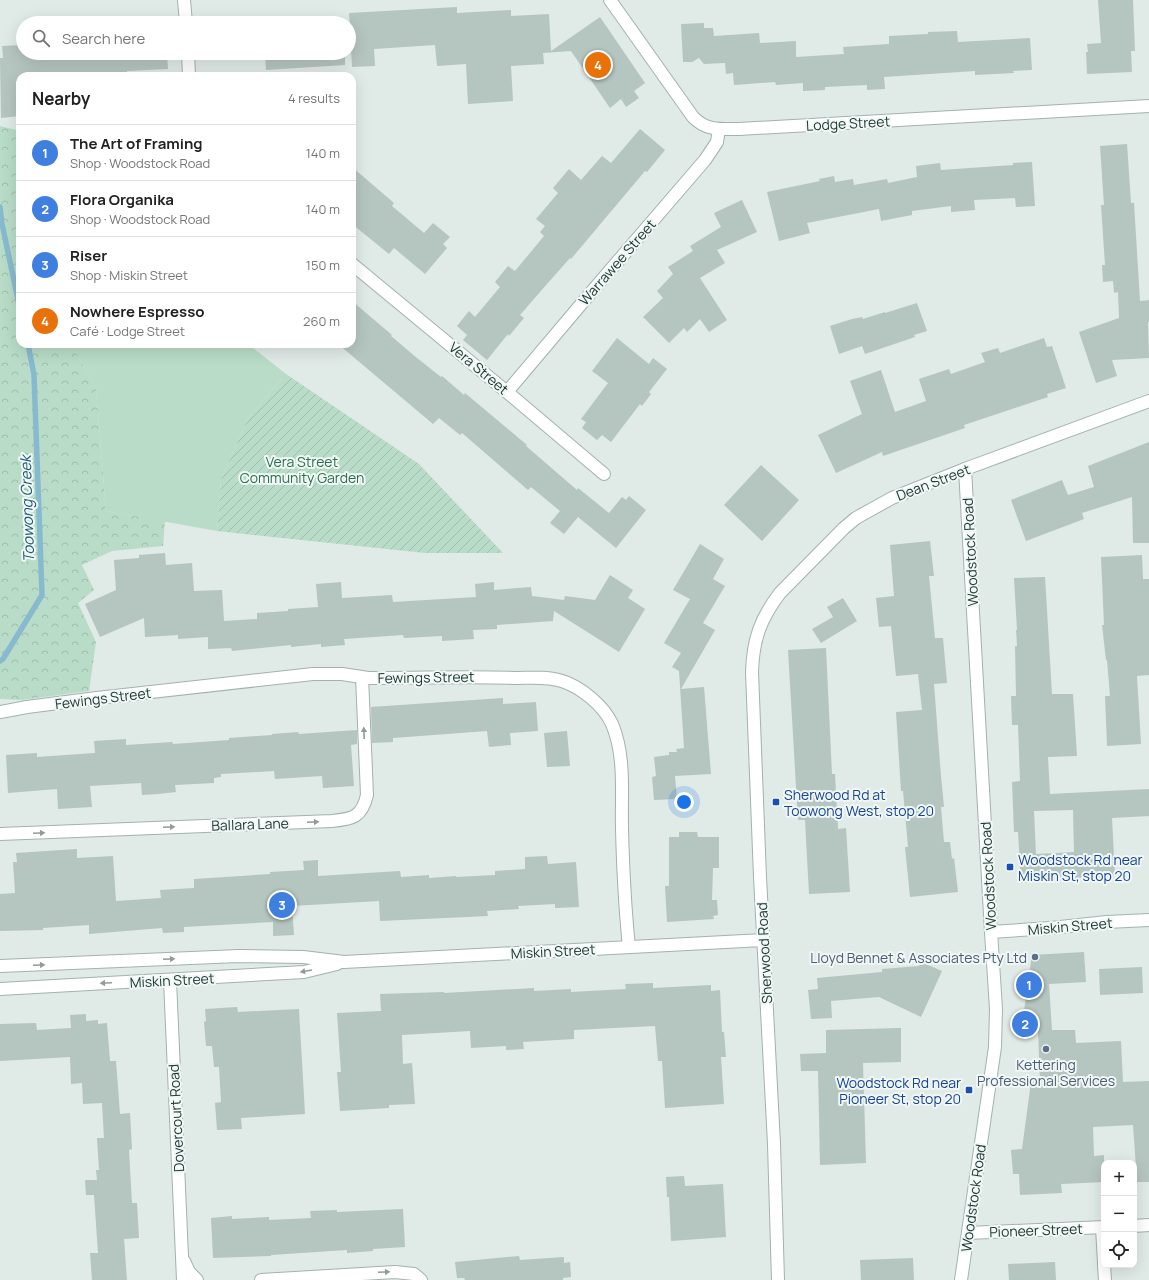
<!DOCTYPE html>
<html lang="en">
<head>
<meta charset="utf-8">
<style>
	body { margin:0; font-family:Manrope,sans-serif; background:#f6f6f6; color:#222 }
	.controls { position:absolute; right:12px; bottom:12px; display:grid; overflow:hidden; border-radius:8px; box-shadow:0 4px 16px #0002 }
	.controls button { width:36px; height:36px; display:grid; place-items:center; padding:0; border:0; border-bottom:1px solid #e0e0e0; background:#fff; color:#222; font:20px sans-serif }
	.you { position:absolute; left:684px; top:802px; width:14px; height:14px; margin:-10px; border:3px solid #fff; border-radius:50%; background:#1a73e8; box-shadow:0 0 0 6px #1a73e833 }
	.badge { display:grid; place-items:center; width:26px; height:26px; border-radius:50%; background:#1a73e8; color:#fff; font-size:13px; font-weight:700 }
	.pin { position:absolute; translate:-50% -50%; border:2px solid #fff; box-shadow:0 1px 4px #0006 }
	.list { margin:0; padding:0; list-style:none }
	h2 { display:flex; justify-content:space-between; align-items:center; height:52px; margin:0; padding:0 16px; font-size:17px }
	h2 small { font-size:13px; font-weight:400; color:#767676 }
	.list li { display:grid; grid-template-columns:26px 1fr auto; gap:12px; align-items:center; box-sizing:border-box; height:56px; padding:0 16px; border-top:1px solid #e0e0e0 }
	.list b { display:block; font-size:15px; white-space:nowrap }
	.list p { margin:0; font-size:13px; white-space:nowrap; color:#767676 }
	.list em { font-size:13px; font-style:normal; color:#767676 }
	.icon { flex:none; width:22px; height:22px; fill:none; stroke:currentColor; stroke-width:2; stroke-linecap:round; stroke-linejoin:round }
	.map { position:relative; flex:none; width:1149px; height:1280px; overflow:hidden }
	.search { position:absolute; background:#fff; box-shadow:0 4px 16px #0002; left:16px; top:16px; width:340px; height:44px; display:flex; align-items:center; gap:10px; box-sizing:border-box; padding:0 14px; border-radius:22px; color:#767676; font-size:15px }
	.panel { position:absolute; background:#fff; box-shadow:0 4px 16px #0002; left:16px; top:72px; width:340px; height:276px; border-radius:12px }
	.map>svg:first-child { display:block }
	.grass { fill:#b8dcc7 }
	.forest { fill:url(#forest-crowns) }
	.garden { fill:url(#garden-furrows) }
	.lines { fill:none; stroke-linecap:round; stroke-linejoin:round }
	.stream { stroke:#88bacf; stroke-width:5.5 }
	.building { fill:#b5c5c0; fill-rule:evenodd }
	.minor-casing { stroke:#a3b2af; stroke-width:14 }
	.tertiary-casing { stroke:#a3b2af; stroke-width:14 }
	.secondary-casing { stroke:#9fb6b1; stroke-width:14 }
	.minor { stroke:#fff; stroke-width:12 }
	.tertiary { stroke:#fff; stroke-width:12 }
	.secondary { stroke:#fff; stroke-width:12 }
	.oneway { fill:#909c9b }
	.transit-dot { fill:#1a4fb4; stroke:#f0f7f4; stroke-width:1.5 }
	.service-dot { fill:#5c6f8a; stroke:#f0f7f4; stroke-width:1.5 }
	.labels { text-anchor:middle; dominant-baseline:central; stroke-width:4; stroke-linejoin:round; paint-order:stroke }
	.street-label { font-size:14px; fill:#213a37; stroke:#f0f7f4 }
	.park-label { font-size:14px; fill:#2c7050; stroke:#f0f7f4 }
	.transit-label { font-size:14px; fill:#164399; stroke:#f0f7f4; text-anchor:start }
	.service-label { font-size:14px; fill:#4e5e75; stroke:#f0f7f4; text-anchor:end }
	.water-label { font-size:15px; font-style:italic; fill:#1c5a75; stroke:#f0f7f4 }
</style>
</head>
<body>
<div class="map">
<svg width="1149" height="1280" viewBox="0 0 1149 1280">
	<defs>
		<pattern id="forest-crowns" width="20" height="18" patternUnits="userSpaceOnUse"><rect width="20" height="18" fill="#b8dcc7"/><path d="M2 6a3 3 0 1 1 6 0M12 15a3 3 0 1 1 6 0" fill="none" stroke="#9ebeac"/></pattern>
		<pattern id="garden-furrows" width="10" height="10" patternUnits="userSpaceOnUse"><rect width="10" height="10" fill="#b8dcc7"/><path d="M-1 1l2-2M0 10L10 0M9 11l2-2" fill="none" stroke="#9ebeac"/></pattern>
	</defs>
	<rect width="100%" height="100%" fill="#e0eae7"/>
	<!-- grass -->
	<path class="grass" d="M71,344H248L286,374L248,418L221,479L217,531L106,511L96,388Z"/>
	<!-- forest -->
	<path class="forest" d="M0,126L16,130L20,158V344H71L96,388L106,511L165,521L163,546L112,551L82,565L94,590L78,603L96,642L89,691L21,700L0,699Z"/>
	<!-- garden -->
	<path class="garden" d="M286,374L419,464L503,553H425L217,531L221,479L248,418Z"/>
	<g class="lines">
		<!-- stream -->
		<path class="stream" d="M0,207L2,224L20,309
			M0,661L3,659L42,595L34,375L28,344"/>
	</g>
	<!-- building -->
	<path class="building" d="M1098,0H1133L1135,51H1131L1132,72L1087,74L1086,52H1088L1087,44L1101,43Z
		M457,7V13L511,10V16L549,14L551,51L600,17L645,83L634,91L639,98L626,107L621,99L610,108L571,51L543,53L544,64L511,66L513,101L468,104L466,64L437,66L435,45L374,49L375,66L352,67L349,13Z
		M704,23V28H713L714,36L759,33L760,43L796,41V57L844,54L843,47L889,44V36L928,34V32L957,31L958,42L1030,38L1032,70L1013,71L1014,73L975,75V71L884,77L885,89L867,90V85L825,87V90L803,91V83L776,85L775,82L734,85L733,73L726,74L725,63L704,64L699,58L692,62H683L681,24Z
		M23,45V53H167L168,69L127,71V76H20V116L1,118L0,58H3L2,46Z
		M265,53H345V65L266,70Z
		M640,129L665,150L647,172L645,171L571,259L570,258L547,284L520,315L524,318L509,336L508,334L487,360L463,340L467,335L457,326L469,311L475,317L500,287L495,282L508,266L515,271L544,236L540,232L545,226L536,219L558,193L553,188L569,169L581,180L602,156L611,163Z
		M1127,144L1131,203H1134L1140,301L1149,300V322H1148L1149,358L1112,360L1117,376L1096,383L1079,332L1119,318L1118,292L1114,293L1113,281L1103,282L1102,265H1105L1101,205H1104L1100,146Z
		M1032,162L1035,206L1016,207L1015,198L974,200L975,210L951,212V206L912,211V215L881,221L879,209L807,223L810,233L779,241L767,192L820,181L819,179L834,176L835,182L853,179L854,185L887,179L888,183L917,177L916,166L940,163L941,170L1013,165V163Z
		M352,167L394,203L392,206L424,233L433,223L450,237L443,244L447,248L425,274L394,248L389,254L352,224Z
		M742,200L757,232L717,250L725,263L700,278L727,320L709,332L700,319L687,332L684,328L669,343L643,317L663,298L657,291L673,274L668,267L693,251L690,246L721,227L714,213Z
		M352,301L392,335L391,336L417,358L441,377L442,376L464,395L465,393L527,445L526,446L577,490L578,488L609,513L622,497L626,500L629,496L646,510L616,548L578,517L564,534L550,523L560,511L531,487L528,490L462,433L460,435L439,418L433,424L338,344H352Z
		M917,303L927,331L914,335L915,337L865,354L862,346L839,354L830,326L852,319L862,317L863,319L885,312V313Z
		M617,338L649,364L653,358L667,369L649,392L651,394L642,406L640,404L611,442L602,435L597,440L582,428L586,422L581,419L608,383L592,371Z
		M1044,338L1047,347L1052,346L1066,388L1047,394L1048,397L964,425L965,428L883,456L882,452L836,473L818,435L862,414L850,381L881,370L895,412L926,401L919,379L949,369L951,374L985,362L981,353L998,348L1000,353Z
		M1149,442V543H1133L1132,497L1082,513L1084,519L1026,541L1011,500L1062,480L1068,495L1094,487L1088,466Z
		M761,465L799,500L762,541L724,505Z
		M930,541L934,576H929L935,638H943L947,683L934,684L941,776L944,807H941L944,842H950L952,859L954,858L958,892L910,897L905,847H908L906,824L903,791H901L896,712L922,710L918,674L896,676L891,626L879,627L876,598L894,596L890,545Z
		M700,544L724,559L713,579L725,586L703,623L715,630L681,689L704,687L711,774L675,776L677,799L654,800L652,777L656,776L654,757L669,755V752H677L676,749L684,748L679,671L672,667L681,653L664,643L690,599L673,590Z
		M165,553L166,565L192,563L194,591L222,590L224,621L257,619V613L288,611V609L318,607L316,584L341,582L342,598L392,595L393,602L476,597L475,584L494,582V590L531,587L532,596L564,600L565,596L595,600L610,575L633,590L628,598L645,609L619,652L554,611L553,621L497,625V629L473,630L474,639L442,641V636L404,638L403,635L344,639L345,645L321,647V644L291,647V645L232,651L231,648L208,649V637L178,639V635L145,637L144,618L100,637L85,604L116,590L114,560L139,558V555Z
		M1142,555L1143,579H1149V675L1137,676L1141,744L1107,746L1105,696H1110L1107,660H1106L1102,625H1104L1101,557Z
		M1045,577L1052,694H1073L1077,756L1048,757L1050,794L1149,789V816L1112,818L1115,876L1055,879V881L1021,883L1018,832H1014L1012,782L1020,781L1018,725H1012L1011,696H1016L1015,646H1017L1016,630H1017L1014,578ZM1073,810L1074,852L1036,854L1034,811Z
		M843,598L857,621L821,643L812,629L833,617L827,607Z
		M826,648L832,774H835L838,829L846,828L850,892L809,894L805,820H798L788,650Z
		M503,698V704L536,702L538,731L510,733L511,745L489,747L487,731L393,738V742L372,743L371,707Z
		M357,730V744L351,745L354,786L323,788L322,776L275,779L274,771L221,774V777L214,778V783L175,785L176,792L158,794L142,795L141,783L90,786L92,807L58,809L57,789L8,793L6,755L37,753V757L95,753L94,741L126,739V745L172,742L173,744L229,740V738L272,735V734L298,732L299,734Z
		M567,731L570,766L547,767L544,733Z
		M679,832H697L698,837H719V868H713L712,900H717L718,915L713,916L714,919L667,922L665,886H669V837H679Z
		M77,849V858L113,856L116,901L161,898L160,890L194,888V879L270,874V872L304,870L303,861L318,860V876L400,871L401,877L429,875V878L456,876V877L495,875V871L525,869V857L547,856L548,864L576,862L579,907L555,908V904L518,906L519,909L487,911L488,916L380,921L379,901L292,906L294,935L273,936V922L184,927V932L163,933L162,928L89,934V925L43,928V930L0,931V894L15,893L13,862H17L16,853Z
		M1084,952L1086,982L1049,984L1052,1030H1075L1076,1043L1121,1041L1123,1082L1149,1081V1182H1137L1133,1125L1093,1127L1094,1156L1104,1155V1182L1061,1184L1062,1193L1020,1195L1019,1174H1013L1011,1150L1022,1149L1031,1082L1040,1081L1038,1031L1021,1032L1032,955Z
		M921,962L942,971L921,1017L879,997L831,1001L832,1018L811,1019L808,990L818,989L817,978L882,972V969L919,966Z
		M1142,967L1143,993L1100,995L1099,969Z
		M653,983V988L711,985V991L720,990L722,1032H724L726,1057H721L724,1104L665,1108L662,1061H658L655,1026L574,1030V1039L523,1042L524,1049L506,1050V1046L471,1048L470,1031L402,1035L403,1064L412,1063L415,1104L389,1105V1108L340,1111L337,1072H341L337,1013L381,1011L380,994L444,992V993L534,988V991L571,989V992L626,989L625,984Z
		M237,1007L238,1012L299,1009L305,1114L241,1118L242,1129L217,1130L215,1103L221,1102L219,1067H214L212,1046H206L204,1022L206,1021L205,1009Z
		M86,1014V1021L98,1020V1024L107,1023L110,1061H116L120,1114L130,1113L132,1149L129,1150L132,1203H137L139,1238L124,1239L127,1280H92L90,1253H98L94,1195H86L85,1180H97L96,1170H99L97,1138H104L102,1103L83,1104L82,1083L71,1084L70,1057L0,1061V1024L36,1023L37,1030L71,1028L70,1015Z
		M901,1028V1062L863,1063L866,1163L820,1165L818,1071H801L800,1054L826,1053V1030Z
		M684,1176L685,1186L723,1184L726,1237L671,1241L669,1197H667L666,1177Z
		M403,1209L405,1247L373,1249V1251L347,1253V1250L271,1255V1256L213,1258L211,1218L232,1216V1219L269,1217V1220L311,1218L310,1211L337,1210V1212Z
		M519,1256L520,1260L564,1257V1263L570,1262L571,1277L563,1278V1280H465L464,1278H457L455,1262Z
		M913,1258L914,1280H861L860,1260Z
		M1055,1262L1056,1280H1009L1008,1264Z"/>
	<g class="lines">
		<!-- minor casing -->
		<g class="minor-casing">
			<path id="minor" d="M184,0L186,23
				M610,0L693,117C706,131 722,129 739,129L1149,106
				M188,53L189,76
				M352,264L507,392L604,474
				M507,392L588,296L705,160L717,142L719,129
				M965,469L991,932
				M0,712L27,707L97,698L313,674H342L368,678H383C427,678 470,676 514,678C529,678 547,676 562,681C581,687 604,706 612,724C626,757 621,795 622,829C623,868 625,908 629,947
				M0,834L332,821C353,819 362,817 367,795L362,677
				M170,980L183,1280
				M1134,1226L1149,1225
				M1102,1227L1104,1263
				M968,1233L1104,1227
				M184,1261L189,1272L197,1280
				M1104,1265L1105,1280
				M261,1280L395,1272L414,1274L421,1280"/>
		</g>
		<!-- tertiary casing -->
		<g class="tertiary-casing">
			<path id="tertiary" d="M0,966L239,956L303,957L344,962L763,940
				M0,989L304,972L337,964
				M778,1280L774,1144L760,877L752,672C753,640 760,619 780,593L844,528L856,518L892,498L965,469L1149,401"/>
		</g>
		<!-- secondary casing -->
		<g class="secondary-casing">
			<path id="secondary" d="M961,1280L995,1047L996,1009L991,932L1051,928L1107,922L1149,920"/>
		</g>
		<!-- minor -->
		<use href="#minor" class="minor"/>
		<!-- tertiary -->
		<use href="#tertiary" class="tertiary"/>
		<!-- secondary -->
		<use href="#secondary" class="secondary"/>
	</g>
	<!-- one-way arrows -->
	<defs><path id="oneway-solid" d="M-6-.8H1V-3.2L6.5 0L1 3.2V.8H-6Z"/></defs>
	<g class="oneway">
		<use href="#oneway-solid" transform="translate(364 733) rotate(-92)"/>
		<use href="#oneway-solid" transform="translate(313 822) rotate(-2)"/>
		<use href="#oneway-solid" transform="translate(169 827) rotate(-2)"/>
		<use href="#oneway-solid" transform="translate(39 833) rotate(-2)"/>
		<use href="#oneway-solid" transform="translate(169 959) rotate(-3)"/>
		<use href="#oneway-solid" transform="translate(39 965) rotate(-2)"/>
		<use href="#oneway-solid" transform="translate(306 971) rotate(170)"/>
		<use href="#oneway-solid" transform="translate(106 983) rotate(177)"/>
		<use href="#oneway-solid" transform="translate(384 1272) rotate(-3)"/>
	</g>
	<!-- markers -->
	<g class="transit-dot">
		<rect x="772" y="798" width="8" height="8" rx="2"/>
		<rect x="1006" y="863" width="8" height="8" rx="2"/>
		<rect x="965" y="1086" width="8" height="8" rx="2"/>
	</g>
	<g class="service-dot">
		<circle cx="1035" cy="957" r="4"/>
		<circle cx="1046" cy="1049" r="4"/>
	</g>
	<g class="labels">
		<!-- street labels -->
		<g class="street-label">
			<text transform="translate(848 123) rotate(-3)">Lodge Street</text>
			<text transform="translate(617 262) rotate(-49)">Warrawee Street</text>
			<text transform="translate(479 368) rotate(40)">Vera Street</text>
			<text transform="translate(933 482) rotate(-21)">Dean Street</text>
			<text transform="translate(970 552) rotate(-93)">Woodstock Road</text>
			<text transform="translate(426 677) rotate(-1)">Fewings Street</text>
			<text transform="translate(103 698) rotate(-7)">Fewings Street</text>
			<text transform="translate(250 824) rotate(-2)">Ballara Lane</text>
			<text transform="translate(988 876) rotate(-93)">Woodstock Road</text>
			<text transform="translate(1070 926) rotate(-5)">Miskin Street</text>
			<text transform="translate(553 951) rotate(-3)">Miskin Street</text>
			<text transform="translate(764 953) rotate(-93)">Sherwood Road</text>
			<text transform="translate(172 980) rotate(-3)">Miskin Street</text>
			<text transform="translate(176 1118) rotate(-93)">Dovercourt Road</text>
			<text transform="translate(973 1198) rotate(-82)">Woodstock Road</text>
			<text transform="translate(1036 1230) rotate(-2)">Pioneer Street</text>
		</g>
		<!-- park labels -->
		<g class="park-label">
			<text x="302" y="461">Vera Street<tspan x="302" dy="16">Community Garden</tspan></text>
		</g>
		<!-- transit labels -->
		<g class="transit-label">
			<text x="784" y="794">Sherwood Rd at<tspan x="784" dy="16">Toowong West, stop 20</tspan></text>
			<text x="1018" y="859">Woodstock Rd near<tspan x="1018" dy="16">Miskin St, stop 20</tspan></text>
			<text x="961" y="1082" text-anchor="end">Woodstock Rd near<tspan x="961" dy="16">Pioneer St, stop 20</tspan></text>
		</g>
		<!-- service labels -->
		<g class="service-label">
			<text x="1027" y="957">Lloyd Bennet &amp; Associates Pty Ltd</text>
			<text x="1046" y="1064" text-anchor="middle">Kettering<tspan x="1046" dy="16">Professional Services</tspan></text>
		</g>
		<!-- water labels -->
		<g class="water-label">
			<text transform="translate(27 509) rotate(-92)">Toowong Creek</text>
		</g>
	</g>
</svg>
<div class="controls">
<button>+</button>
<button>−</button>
<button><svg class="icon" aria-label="locate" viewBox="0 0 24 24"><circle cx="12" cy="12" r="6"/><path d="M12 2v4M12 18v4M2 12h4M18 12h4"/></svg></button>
</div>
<div class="you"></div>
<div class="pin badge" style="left:1029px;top:985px;background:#3f7fe0">1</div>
<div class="pin badge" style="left:1025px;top:1024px;background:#3f7fe0">2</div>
<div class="pin badge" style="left:282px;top:905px;background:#3f7fe0">3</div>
<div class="pin badge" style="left:598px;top:65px;background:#e8710a">4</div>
<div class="search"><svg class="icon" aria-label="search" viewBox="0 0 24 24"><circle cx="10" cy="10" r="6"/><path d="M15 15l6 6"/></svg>Search here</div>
<section class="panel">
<h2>Nearby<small>4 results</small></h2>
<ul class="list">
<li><span class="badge" style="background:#3f7fe0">1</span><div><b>The Art of Framing</b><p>Shop · Woodstock Road</p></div><em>140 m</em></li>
<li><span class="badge" style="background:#3f7fe0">2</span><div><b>Flora Organika</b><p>Shop · Woodstock Road</p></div><em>140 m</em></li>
<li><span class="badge" style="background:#3f7fe0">3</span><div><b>Riser</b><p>Shop · Miskin Street</p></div><em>150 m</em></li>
<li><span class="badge" style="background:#e8710a">4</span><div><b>Nowhere Espresso</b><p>Café · Lodge Street</p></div><em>260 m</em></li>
</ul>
</section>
</div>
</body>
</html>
